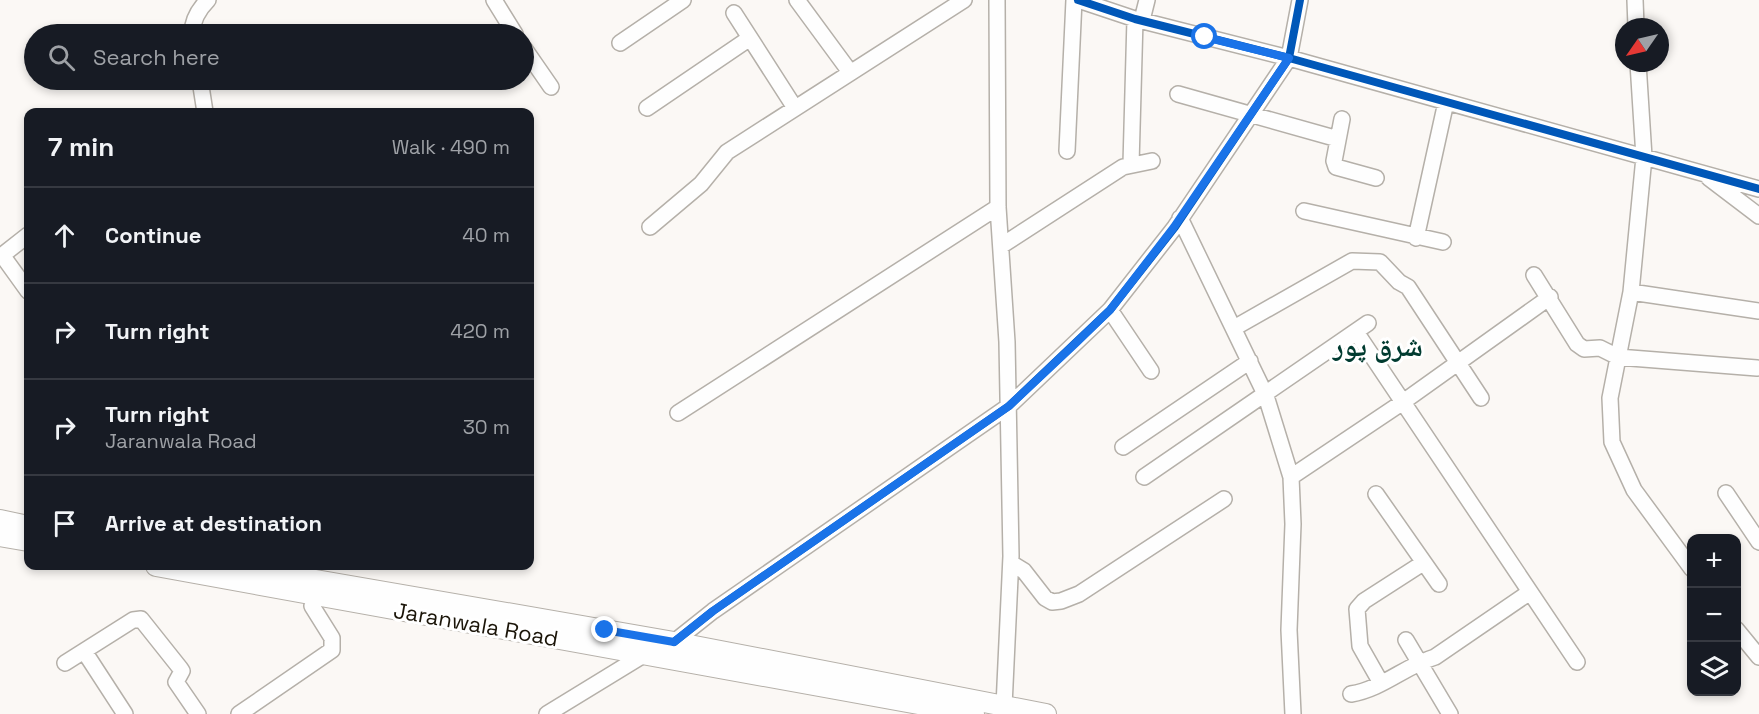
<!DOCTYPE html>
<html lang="en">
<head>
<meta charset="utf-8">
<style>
	body { margin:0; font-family:"Space Grotesk","Noto Naskh Arabic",sans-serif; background:#242831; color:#f1f3f6 }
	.controls { position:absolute; right:18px; bottom:18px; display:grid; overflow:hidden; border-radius:12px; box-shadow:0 3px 9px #0003 }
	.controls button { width:54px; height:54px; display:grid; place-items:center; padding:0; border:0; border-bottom:2px solid #363941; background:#171b24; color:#f1f3f6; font:30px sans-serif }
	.compass { position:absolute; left:1615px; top:18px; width:54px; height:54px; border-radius:50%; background:#171b24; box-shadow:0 3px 9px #0003; rotate:236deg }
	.stop { position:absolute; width:18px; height:18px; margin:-14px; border:4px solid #1a73e8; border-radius:50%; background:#fff }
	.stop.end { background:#1a73e8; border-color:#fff; box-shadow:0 2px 6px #0008 }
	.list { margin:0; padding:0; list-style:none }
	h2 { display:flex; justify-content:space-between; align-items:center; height:78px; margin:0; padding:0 24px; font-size:26px }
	h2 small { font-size:20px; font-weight:400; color:#9ea1a6 }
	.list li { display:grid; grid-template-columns:39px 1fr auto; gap:18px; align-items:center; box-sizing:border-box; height:96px; padding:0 24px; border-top:2px solid #363941 }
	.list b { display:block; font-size:22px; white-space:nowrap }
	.list p { margin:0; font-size:20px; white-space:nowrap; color:#9ea1a6 }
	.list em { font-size:20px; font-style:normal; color:#9ea1a6 }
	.icon { flex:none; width:33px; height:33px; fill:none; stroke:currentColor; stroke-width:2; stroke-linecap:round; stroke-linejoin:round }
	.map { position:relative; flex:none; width:1759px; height:714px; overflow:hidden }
	.search { position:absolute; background:#171b24; box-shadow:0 3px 9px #0003; left:24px; top:24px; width:510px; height:66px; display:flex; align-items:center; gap:15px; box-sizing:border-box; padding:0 21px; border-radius:33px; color:#9ea1a6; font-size:22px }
	.panel { position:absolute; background:#171b24; box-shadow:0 3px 9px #0003; left:24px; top:108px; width:510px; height:462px; border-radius:12px }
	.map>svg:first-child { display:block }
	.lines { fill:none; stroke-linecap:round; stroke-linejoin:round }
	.minor-casing { stroke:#b5b0a9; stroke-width:18 }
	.major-casing { stroke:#b5b0a9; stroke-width:22 }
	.minor { stroke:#fefefe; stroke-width:15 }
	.major { stroke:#fefefe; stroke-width:20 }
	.cycleway-casing { stroke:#fff; stroke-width:11 }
	.cycleway { stroke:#0057b8; stroke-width:8 }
	.route { stroke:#1a73e8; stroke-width:8 }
	.labels { text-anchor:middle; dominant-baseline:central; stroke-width:6; stroke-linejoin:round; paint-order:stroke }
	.street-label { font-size:22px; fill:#1b1509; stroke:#fff }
	.district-label { font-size:28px; font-weight:bold; fill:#003b30; stroke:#fff }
</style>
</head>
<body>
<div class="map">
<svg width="1759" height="714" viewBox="0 0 1759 714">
	<rect width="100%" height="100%" fill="#fbf8f5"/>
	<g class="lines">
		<!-- minor casing -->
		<g class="minor-casing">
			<path id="minor" d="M494,0L515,34
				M797,0L850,72
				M997,0L998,207L1007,342L1011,556L1004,706
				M1078,0L1135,19L1289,58L1759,189
				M1635,0L1636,27
				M734,13L795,108
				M1142,20L1147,0
				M192,34C192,20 198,10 208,0
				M620,43L683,0
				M524,48L551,87
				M1638,63L1644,157L1631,292L1610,398L1612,442L1634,490L1692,569
				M200,80L205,112
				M1178,94L1338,139
				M647,108L750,38
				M1342,119L1334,161L1336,167L1376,178
				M1067,151L1074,0
				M1131,164L1135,19
				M1709,178L1759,216
				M1304,211L1443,242
				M1180,218L1266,396L1291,477L1293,524L1289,630L1293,714
				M650,227L701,184L727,152L964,0
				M1416,238L1446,102
				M1001,246L1123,167L1152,161
				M2,255L28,291
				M0,257L28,235
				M1534,275L1577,344L1584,349L1600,348L1618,357L1757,368
				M1631,292L1759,311
				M1110,310L1151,371
				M1234,328L1352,261L1380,262L1399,282L1408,287L1481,398
				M1356,332L1577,662
				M678,413L998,207
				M1123,447L1250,361
				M1144,477L1368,323
				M1291,477L1403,402L1550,297
				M1726,493L1759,542
				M1376,494L1439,584
				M1011,563L1024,571L1045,598L1052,602L1061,601L1079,594L1224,499
				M1736,629L1759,657
				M1406,640L1450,714
				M674,642L713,611L1009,406L1110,310L1175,227L1289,58L1300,0
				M84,651L125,714
				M65,663L133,620L141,619L180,668L182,671L176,682L198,714
				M1381,683L1360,646L1357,609L1364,601L1423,563
				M1351,694C1382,689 1405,666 1435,657L1530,592
				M239,714L332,650V638L312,606
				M547,714L645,654"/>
		</g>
		<!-- major casing -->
		<g class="major-casing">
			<path id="major" d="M0,520L28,526
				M0,536L28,541
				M156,566L974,714
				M235,566L674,642L1046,714"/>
		</g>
		<!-- minor -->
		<use href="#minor" class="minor"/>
		<!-- major -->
		<use href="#major" class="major"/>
		<!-- cycleway casing -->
		<g class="cycleway-casing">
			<path id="cycleway" d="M1078,0L1135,19L1289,58L1759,189
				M674,642L713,611L1009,406L1110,310L1175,227L1289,58L1300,0"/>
		</g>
		<!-- cycleway -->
		<use href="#cycleway" class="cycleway"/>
	</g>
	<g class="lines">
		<!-- route -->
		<path class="route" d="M605,630L674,642L713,611L1009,406L1077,342L1110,310L1174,227L1289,58L1205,37"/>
	</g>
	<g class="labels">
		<!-- street labels -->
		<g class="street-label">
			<text transform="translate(476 624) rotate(10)">Jaranwala Road</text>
		</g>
		<!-- district labels -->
		<g class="district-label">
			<text x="1378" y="346">شرق پور</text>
		</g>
	</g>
</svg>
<div class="controls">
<button>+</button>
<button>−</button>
<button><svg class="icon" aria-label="layers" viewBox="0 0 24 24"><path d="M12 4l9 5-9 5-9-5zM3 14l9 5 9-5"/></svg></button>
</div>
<svg class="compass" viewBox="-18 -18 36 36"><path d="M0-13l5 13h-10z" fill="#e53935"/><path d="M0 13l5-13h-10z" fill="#9ea1a6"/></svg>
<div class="stop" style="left:1205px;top:37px"></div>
<div class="stop end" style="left:605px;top:630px"></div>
<div class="search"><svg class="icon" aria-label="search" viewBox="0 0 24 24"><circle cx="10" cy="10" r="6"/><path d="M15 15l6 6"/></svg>Search here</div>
<section class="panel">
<h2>7 min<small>Walk · 490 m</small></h2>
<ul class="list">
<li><svg class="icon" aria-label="ahead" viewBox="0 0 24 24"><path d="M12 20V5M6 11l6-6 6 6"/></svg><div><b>Continue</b></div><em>40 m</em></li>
<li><svg class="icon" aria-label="right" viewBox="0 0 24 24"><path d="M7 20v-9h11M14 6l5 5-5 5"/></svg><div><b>Turn right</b></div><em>420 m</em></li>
<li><svg class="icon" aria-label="right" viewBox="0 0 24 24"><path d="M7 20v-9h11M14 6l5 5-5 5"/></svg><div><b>Turn right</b><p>Jaranwala Road</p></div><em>30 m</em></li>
<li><svg class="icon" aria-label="arrive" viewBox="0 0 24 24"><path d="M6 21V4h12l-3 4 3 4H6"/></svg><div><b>Arrive at destination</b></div></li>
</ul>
</section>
</div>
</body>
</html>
